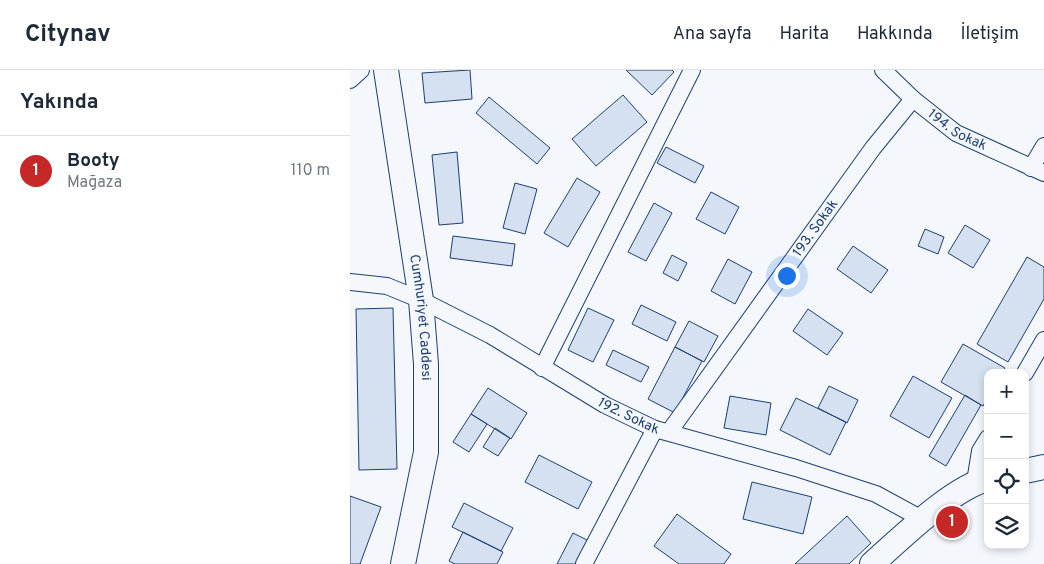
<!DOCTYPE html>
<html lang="tr">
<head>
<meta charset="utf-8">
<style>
	body { margin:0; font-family:Overpass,sans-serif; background:#f2f2f3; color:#1f2937 }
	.controls { position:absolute; right:15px; bottom:15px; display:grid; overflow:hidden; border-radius:10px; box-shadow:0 2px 8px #0003 }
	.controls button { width:45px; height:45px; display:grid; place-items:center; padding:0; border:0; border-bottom:1px solid #e0e1e3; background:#fff; color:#1f2937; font:25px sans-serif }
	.you { position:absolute; left:436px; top:205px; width:18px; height:18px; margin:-12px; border:4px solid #fff; border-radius:50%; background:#1a73e8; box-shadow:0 0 0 8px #1a73e833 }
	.badge { display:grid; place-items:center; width:32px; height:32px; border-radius:50%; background:#c62828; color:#fff; font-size:16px; font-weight:700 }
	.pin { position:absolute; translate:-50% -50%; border:2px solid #fff; box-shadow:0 1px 5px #0006 }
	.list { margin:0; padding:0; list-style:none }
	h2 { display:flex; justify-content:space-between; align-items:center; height:65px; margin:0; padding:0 20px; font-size:21px }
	h2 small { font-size:16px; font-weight:400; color:#747a83 }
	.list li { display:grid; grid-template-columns:32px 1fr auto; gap:15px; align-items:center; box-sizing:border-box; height:70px; padding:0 20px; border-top:1px solid #e0e1e3 }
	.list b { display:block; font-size:19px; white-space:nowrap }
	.list p { margin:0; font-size:16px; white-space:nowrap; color:#747a83 }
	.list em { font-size:16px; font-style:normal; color:#747a83 }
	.icon { flex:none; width:28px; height:28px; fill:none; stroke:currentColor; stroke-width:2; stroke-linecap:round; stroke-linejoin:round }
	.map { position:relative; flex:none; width:694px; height:494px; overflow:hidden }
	header { display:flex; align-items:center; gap:30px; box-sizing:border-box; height:70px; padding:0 25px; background:#fff; border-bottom:1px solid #e0e1e3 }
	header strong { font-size:24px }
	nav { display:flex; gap:28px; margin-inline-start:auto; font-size:18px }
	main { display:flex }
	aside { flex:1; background:#fff }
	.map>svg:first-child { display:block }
	.building { fill:#d5e0f0; stroke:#1d3f73 }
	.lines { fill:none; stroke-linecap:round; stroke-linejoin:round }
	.street-casing { stroke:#1d3f73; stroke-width:18 }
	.secondary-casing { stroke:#1d3f73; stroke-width:26 }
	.street { stroke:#f4f7fb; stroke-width:16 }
	.secondary { stroke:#f4f7fb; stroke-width:24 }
	.labels { text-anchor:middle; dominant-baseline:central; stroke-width:4; stroke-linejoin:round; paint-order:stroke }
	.street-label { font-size:14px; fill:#1d3f73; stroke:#f4f7fb }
</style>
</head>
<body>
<header>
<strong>Citynav</strong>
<nav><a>Ana sayfa</a><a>Harita</a><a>Hakkında</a><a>İletişim</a></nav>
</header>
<main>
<aside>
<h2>Yakında<small></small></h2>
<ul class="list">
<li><span class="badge">1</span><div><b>Booty</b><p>Mağaza</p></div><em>110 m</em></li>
</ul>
</aside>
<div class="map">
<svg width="694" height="494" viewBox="0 0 694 494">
	<rect width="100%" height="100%" fill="#f4f7fb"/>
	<!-- building -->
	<path class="building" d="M120,0L122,29L75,33L72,3Z
		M276,0H322L324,2L302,25Z
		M273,25L297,52L246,96L222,69Z
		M139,27L200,78L187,94L126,43Z
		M316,77L354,96L345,113L307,93Z
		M107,82L113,153L89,155L82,85Z
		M227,108L250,122L218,177L194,163Z
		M165,113L187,119L175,164L153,158Z
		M361,122L389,137L375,164L346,149Z
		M304,133L322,143L296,191L278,182Z
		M615,155L640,170L623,198L598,183Z
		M575,159L594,167L588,184L568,176Z
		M103,166L165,174L162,196L100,188Z
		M503,176L538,200L521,223L487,199Z
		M322,185L337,193L328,211L313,203Z
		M677,187L694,197V229L658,292L627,274Z
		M378,189L402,202L385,234L361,221Z
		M291,235L326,252L317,271L282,254Z
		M43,238L47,399L9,400L6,239Z
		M238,238L264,250L243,292L218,280Z
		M458,239L493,263L477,285L443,261Z
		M339,251L368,266L354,292L325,277Z
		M613,274L655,298L652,303H638V327L633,336L591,312Z
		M325,277L352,291L325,343L298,329Z
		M263,280L299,297L291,312L256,295Z
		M563,306L602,328L579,368L540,346Z
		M479,316L508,330L497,353L468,338Z
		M138,318L177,343L161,369L121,344Z
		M615,325L631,335L596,396L579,386Z
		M380,326L421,333L416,365L374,358Z
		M446,328L496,352L480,385L430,360Z
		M121,344L137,354L119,382L103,372Z
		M145,358L160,368L148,386L133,377Z
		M189,385L242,412L228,439L175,412Z
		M402,412L462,427L453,464L393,449Z
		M0,426L31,437L10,494H0Z
		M114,433L163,458L151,481L102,457Z
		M327,444L381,484L374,494H329L304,476Z
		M497,446L521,473L499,494H445Z
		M113,462L153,482L147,494H105L99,491Z
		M223,463L239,471L227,494H207Z"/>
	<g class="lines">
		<!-- street casing -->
		<g class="street-casing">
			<g id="street">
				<path id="s1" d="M533,0L563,29L606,63L694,103"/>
				<path d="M0,10L11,0"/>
				<path d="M681,98L694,76"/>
				<path id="s2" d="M0,212L37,216L71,230L140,265L255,335L305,359L446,398L526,424L572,449"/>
				<path d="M192,298L342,0"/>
				<path d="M675,303L694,270"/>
				<path id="s3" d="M319,362L523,78L563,29"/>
				<path d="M625,412L630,381L638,368"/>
				<path d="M234,494L305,359"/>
			</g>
		</g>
		<!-- secondary casing -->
		<g class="secondary-casing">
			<g id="secondary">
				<path id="s4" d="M36,0L71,230L76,294V382L53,494"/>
				<path d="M675,401L694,397"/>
				<path d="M522,494C549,470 603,417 638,409"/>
			</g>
		</g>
		<!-- street -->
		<use href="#street" class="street"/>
		<!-- secondary -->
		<use href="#secondary" class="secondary"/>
	</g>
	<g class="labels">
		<!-- street labels -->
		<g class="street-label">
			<text stroke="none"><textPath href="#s1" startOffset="96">194. Sokak</textPath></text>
			<text stroke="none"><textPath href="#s3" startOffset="251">193. Sokak</textPath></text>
			<text stroke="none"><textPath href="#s4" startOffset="250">Cumhuriyet Caddesi</textPath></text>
			<text stroke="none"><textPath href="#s2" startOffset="312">192. Sokak</textPath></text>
		</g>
	</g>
</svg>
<div class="controls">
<button>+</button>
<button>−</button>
<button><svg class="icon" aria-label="locate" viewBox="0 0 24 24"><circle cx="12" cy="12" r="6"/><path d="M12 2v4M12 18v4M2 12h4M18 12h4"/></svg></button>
<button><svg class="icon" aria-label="layers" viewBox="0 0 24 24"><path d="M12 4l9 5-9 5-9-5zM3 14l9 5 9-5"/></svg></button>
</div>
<div class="you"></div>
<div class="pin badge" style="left:602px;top:452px">1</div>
</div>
</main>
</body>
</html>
